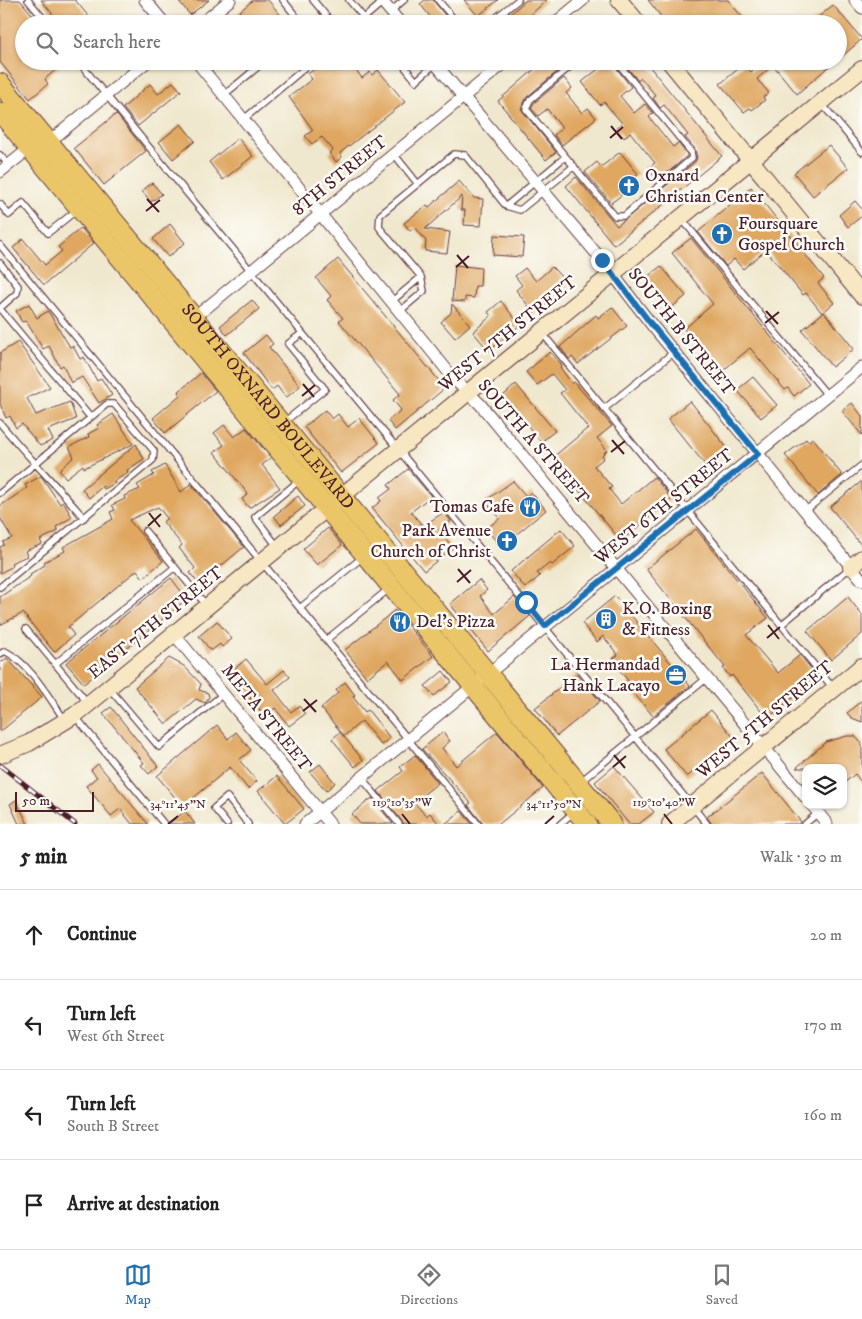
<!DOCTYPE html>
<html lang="en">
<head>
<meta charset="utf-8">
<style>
	body { margin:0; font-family:"IM FELL DW Pica",serif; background:#f2f2f2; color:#222 }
	.controls { position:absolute; right:15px; bottom:15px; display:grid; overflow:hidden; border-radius:10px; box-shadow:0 1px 4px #0004 }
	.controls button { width:45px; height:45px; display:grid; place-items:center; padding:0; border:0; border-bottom:1px solid #e0e0e0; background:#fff; color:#222; font:25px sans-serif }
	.scale { position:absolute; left:15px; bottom:12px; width:79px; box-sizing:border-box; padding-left:5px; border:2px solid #4a1f2b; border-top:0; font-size:14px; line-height:18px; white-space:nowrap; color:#4a1f2b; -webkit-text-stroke:4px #fdfcf7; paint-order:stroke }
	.stop { position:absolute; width:15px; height:15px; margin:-11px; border:4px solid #1f6fb2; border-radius:50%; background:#fff }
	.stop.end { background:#1f6fb2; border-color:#fff; box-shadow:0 1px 5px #0008 }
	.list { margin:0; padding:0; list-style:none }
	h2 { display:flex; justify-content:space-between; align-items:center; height:65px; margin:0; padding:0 20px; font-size:21px }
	h2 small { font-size:16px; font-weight:400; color:#767676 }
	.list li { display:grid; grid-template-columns:32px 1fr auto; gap:15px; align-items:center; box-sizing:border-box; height:90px; padding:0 20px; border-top:1px solid #e0e0e0 }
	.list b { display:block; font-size:19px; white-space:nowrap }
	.list p { margin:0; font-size:16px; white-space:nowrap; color:#767676 }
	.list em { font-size:16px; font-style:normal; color:#767676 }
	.icon { flex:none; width:28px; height:28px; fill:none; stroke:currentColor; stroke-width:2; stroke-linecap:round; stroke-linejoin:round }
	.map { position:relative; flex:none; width:862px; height:824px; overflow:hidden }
	.search { position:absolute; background:#fff; box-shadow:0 1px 4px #0004; left:15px; right:15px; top:15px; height:55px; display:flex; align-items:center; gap:12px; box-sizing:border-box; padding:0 18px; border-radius:28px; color:#767676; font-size:19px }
	.sheet { height:425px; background:#fff }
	nav { display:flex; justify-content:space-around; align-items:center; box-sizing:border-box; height:70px; border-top:1px solid #e0e0e0; background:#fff; font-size:14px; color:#767676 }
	nav a { display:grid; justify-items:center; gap:2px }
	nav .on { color:#1f6fb2 }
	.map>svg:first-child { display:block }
	.building { fill:#dfa761 }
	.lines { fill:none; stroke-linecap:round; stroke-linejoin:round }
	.lane-casing { stroke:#633d43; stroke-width:8 }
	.street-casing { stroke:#633d43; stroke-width:13 }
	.secondary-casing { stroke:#633d43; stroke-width:18 }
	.primary-casing { stroke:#633d43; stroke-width:21 }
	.lane { stroke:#fff; stroke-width:5.5 }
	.street { stroke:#fff; stroke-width:11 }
	.secondary { stroke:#f7e8c3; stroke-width:16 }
	.primary { stroke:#eac669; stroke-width:19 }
	.rail-casing { stroke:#4a1f2b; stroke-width:5 }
	.rail { stroke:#fdfcf7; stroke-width:3; stroke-dasharray:9; stroke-linecap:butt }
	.route { stroke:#1f6fb2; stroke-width:6 }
	.ticks { fill:none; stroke:#4a1f2b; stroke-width:2 }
	.labels { text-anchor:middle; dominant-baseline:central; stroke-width:5; stroke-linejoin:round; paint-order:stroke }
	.street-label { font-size:18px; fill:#4a1f2b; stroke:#fdfcf7 }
	.poi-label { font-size:18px; fill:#4a1f2b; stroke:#fdfcf7; text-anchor:start }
	.ticks-label { font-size:12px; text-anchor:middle; fill:#4a1f2b; stroke:#fdfcf7; stroke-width:5; stroke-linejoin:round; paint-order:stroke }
</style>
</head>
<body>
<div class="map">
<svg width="862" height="824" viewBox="0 0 862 824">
	<rect width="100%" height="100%" fill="#fdfcf7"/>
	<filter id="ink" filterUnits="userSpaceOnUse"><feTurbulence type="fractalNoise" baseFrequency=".02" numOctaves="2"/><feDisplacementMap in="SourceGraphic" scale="10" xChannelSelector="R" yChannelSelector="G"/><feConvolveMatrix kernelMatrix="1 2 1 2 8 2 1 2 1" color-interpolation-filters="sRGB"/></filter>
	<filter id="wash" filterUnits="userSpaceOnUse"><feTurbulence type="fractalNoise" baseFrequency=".0096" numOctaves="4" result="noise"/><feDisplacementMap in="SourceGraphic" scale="20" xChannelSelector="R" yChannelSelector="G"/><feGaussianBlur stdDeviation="1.12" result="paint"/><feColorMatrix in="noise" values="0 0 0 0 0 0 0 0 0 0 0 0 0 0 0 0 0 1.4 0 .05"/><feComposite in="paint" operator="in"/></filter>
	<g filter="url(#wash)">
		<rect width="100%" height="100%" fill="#f0e8ce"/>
		<g id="blocks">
			<!-- building -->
			<path class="building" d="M0,0H20L40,24H24V61H66L45,79L48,84L30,99L0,62Z
				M41,0H75L95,24H61Z
				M178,0H209L190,15Z
				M253,0H268L288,24H225Z
				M425,0H433L452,24H436L420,4Z
				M464,0H498L478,16Z
				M526,0H547L520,24H499Z
				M648,0H728L748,24H667Z
				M833,5L862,39L838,60V24H810Z
				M324,61H349L362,78L370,72L372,75L378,70L405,102L340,153L342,157L336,162L329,153L333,150L322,137L312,144L305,136L313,130L289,97L312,79L308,74Z
				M544,61H565L556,68L558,71L527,97L521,109L556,152L546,160L498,101Z
				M598,61H611L631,87L620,96L634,113L645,104L653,113L649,117L673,147L678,143L687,154V156L658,181L648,168L655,163L630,132L624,138L616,128L622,123L604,102L600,105L582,82L602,66Z
				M622,61H645L722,156L614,245L566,186L576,177L617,226L695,162L697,158L695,149L685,137L688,135L664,105L660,108L653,98L656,96L641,78L638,81Z
				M765,61H835L797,94L773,65L757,79L769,93L763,97L765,100L752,110L750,108L744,112L720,84L744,64L751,72Z
				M564,78L572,88L566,93L582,113L588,108L596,118L562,145L554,135L562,128L547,109L538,116L531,108L534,103Z
				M173,82L181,91L138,126L123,108L150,84L158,94Z
				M116,114L146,151L104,185L74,148Z
				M181,124L195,141L173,159L159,142Z
				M238,138L253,156L223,180L209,162Z
				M829,145L848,168L813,196L794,173Z
				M620,152L638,174L619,189L623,194L611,203L585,172L597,162L601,167Z
				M459,181L474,198L483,199L481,226L464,225L465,210H461L462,196L425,229L450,232L447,253L425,251L426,241L415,227L410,231L404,223L427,205L429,207Z
				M152,183L162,194L151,202L142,191Z
				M751,187L824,278L818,283L834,303L822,313L806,293L803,295L766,250L743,269L734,259L726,266L698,232Z
				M855,201L862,209V216L848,227L839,215Z
				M170,224L185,243L168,257L153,239Z
				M81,228L94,243L44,285L13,248L23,239L45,265L62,251L58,247Z
				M494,235L524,237L522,257L493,255Z
				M691,238L809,384L794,396L788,388L785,390L750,348L721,372L684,329L713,304L672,253Z
				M338,259L445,388L395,430L388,421L401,410L393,400L400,394L339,321L343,318L327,300L331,296L316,278Z
				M455,265L481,268L480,286H475L474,298L465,297V302L452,301Z
				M661,266L686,296L671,308L646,278Z
				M552,267L569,285L534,313L516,290L522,285L515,276L525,268L536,281Z
				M252,300L259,309L227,335L220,326Z
				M501,301L520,325L489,351L473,332L491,316L488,312Z
				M29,304L37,318L48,311L70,347L73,346L80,359L84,357L97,381L101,378L112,395L99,403L82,377L71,383L63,365L60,367L49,346L43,349L26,321L22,322L16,311Z
				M452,304L470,325L455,338L441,322L451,313Z
				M612,307L627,326L578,364L572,357L569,359L560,347L596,315L598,318Z
				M824,312L854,349L832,367L802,330Z
				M266,335L273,344L269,347L300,386L286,398L277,386L272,390L244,353Z
				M18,342L50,387L27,398L36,415L70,402L76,419L48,430L53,440L40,446L22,424L16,428L10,416L6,418L0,404V353Z
				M550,352L562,365L560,367L572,384L574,382L612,426L597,438L607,450L602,455L604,458L594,466L612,487L609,489L621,504L654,477L672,499L621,541L552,458L588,428L560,393L565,390L552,374L537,385L526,372Z
				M201,373L216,391L165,433L153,418L180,395L178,392Z
				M753,377L777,405L761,418L737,390Z
				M516,384L555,431L541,442L503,396Z
				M690,401L728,449L707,467L668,419Z
				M852,403L862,416V435L842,411Z
				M325,410L332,419L338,414L348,427L359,418L379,443L341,473L304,427Z
				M113,414L133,444L84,468L83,465L66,478L59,470L74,457L69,447L89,437L88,434L99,428L97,425Z
				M224,425L234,437L246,428L271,458L262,465L280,488L249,508L242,499L248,494L214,452L224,445L214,433Z
				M813,438L842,475L818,495L785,455L806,439L808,442Z
				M136,444L144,459L127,470L128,473L114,481L115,483L104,489L103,486L89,498L82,489Z
				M165,465L181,492L191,484L244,547L199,584L190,573L195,568L179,548L182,545L163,522L167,518L158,507L129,520L163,561L143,578L137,570L97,603L68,627L74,635L54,652L23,613L0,625V597L31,576L30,574L45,565L44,562L65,551L63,547L113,519L110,512L115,510L112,505L125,499L124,496L140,489L137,485L154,475L152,472Z
				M408,469L431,496L411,512L423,526L444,512L451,521L439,530L453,548L424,571L372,508L381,501L379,498L391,489L388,485Z
				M41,476L60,504L63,502L72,517L56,527L58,531L40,540L42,544L25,551L27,556L11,563L13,566L0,573V547L4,545L3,542L12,538L0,518V506L27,488L25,485Z
				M513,481L526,496L531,492L546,510L501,547L486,529L500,518L485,501Z
				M862,481V546L830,507Z
				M298,496L305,506L281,525L274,516Z
				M328,528L342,545L317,565L303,549Z
				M561,529L575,546L552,565L550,563L537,573L540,576L525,588L511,571Z
				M696,529L768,618L746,635L778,673L800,655L818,677L770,716H765L732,675L730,677L723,668L725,667L646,569Z
				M171,578L187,599L84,684L66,663Z
				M479,580L487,590L480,596L494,614L514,597L530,616L488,651L450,604Z
				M615,596L690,686L653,716L627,685L630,683L611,660L618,655L603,636L597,642L582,623Z
				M848,597L862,615V634L831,660L807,631Z
				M395,610L433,656L403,680L388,661L367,678L345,650Z
				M217,621L232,639L222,647L220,644L211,651L199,636Z
				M7,658L42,697L0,732V663Z
				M169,658L184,666L201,684L199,690L208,693L209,697L205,703L196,699L166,724L135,687Z
				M246,659L267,684L284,670L290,677L274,690L291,712L299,706L305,714L289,726L275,708L265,716L250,698L253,695L232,671Z
				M443,671L452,682L434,696L425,686Z
				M577,674L600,701L557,736L535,708Z
				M345,682L355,695L353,697L365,712L368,710L390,738L381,745L362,721L344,736L321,708L338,693L336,690Z
				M862,700V722L852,718L847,713Z
				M111,707L158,766L149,774L141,765L144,763L103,713Z
				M711,710L734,738L687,777L664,749Z
				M217,725L228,739L236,732L251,750L239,760L257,781L248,789L230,767L183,807L157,776Z
				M340,732L363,760L355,767L332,739Z
				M443,732L450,741L442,748L456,766L497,732L543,788L499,824H483L468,805L471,803L422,749Z
				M847,736H855L862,744V783L855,774L843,784V768H796L826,742Z
				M415,755L438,783L414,802L426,816L430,813L439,824H404L378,791L403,771L400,767Z
				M98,764L148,824H132L120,809L111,816L86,786L97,777L91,770Z
				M320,764L335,783L326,791L310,772Z
				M614,766L654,812L639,824H629L595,782Z
				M762,773L801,822L800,824H712L707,817Z
				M277,776L304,809L285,824L258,791Z
				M372,798L393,824H360L352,814Z
				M16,800L28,824H19L10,804Z
				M185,811L195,824H169Z
				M461,811L472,824H445Z"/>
		</g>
	</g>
	<g filter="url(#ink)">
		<use href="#blocks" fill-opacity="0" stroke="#633d43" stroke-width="1"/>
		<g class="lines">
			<!-- lane casing -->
			<g class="lane-casing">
				<path id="lane" d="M28,0L48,24
					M283,0L302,24
					M313,0L333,24
					M349,0L369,24
					M438,0L458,24
					M391,11L404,0
					M357,24L383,2
					M488,24L518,0
					M78,61L707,824
					M400,61L416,81L435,64
					M577,61L530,100L526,109L615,216H624L692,158L691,152L616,61
					M224,95L265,61
					M822,104L862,152
					M244,119L313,61
					M394,154L418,184
					M0,155L9,165
					M0,204L9,215L23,203L48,233L78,209
					M506,206L565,157
					M681,218L828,396
					M0,245L478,824
					M0,263L18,286L17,293L0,308
					M391,302L421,277
					M0,309L90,417
					M399,312L424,291L421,277L379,227L380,215L454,154L465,155L506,206L520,210L574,166
					M543,334L833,688
					M604,409L674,352
					M0,423C27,456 56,485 84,518
					M283,423L325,389L288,344L301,334
					M0,493L107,404H114L154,451L153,460L0,587
					M805,511L862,465
					M145,531L207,606
					M277,546L255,517L301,479
					M300,608L364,556
					M781,625L851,567
					M26,629L87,702
					M326,640L390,588
					M0,654L5,651C30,664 48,696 64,719
					M55,664L175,567
					M109,688L159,747L223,694
					M75,716L164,824
					M361,777L399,824
					M580,782L707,678
					M227,824L214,808L227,797L248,824
					M560,824L574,812
					M805,824L818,813"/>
			</g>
			<!-- street casing -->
			<g class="street-casing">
				<path id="street" d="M145,0L165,24
					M381,0L401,24
					M855,0L862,8
					M201,24L230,0
					M554,24L583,0
					M196,61L455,380L480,404L806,798
					M433,61L602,260L651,324L862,580
					M49,142L148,61
					M0,172L30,148
					M194,318L507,61
					M174,634L330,824
					M812,805L827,824
					M305,824L862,367"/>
			</g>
			<!-- secondary casing -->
			<g class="secondary-casing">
				<path id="secondary" d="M619,0L639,24
					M669,61L862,296
					M851,567L862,558
					M0,755L29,743L75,715L862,69
					M670,824L862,666"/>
			</g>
			<!-- primary casing -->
			<g class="primary-casing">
				<g id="primary">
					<path id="s1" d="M0,83L612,824"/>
					<path d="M0,112L587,824"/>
				</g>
			</g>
			<!-- lane -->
			<use href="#lane" class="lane"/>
			<!-- street -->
			<use href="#street" class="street"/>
			<!-- secondary -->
			<use href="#secondary" class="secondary"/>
			<!-- primary -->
			<use href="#primary" class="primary"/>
			<!-- rail casing -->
			<g class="rail-casing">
				<path id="rail" d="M0,765L75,824"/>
			</g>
			<!-- rail -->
			<use href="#rail" class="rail"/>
		</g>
	</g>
	<g class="lines" filter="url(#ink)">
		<!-- route -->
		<path class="route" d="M526,602L545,626L758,454L651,324L602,260"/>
	</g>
	<!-- ticks -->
	<path class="ticks" d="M611,126L622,139M610,138L623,127M147,199L159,212M146,211L160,200M457,255L468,268M456,267L469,256M766,311L778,324M765,323L779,312M303,384L314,397M302,396L315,385M612,440L624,454M611,452L625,441M149,513L160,527M148,526L161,514M458,569L470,583M457,582L471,570M768,625L779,639M767,638L780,627M304,699L316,712M303,711L317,700M614,755L625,768M613,767L626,756M402,814L410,824M664,814L672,824M168,824L178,816M545,824L554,816"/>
	<!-- icons -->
	<defs>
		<g id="church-disc" transform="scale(1.125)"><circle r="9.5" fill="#1f6fb2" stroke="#fdfcf7"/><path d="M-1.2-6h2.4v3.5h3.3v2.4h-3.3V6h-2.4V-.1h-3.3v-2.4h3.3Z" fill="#fff"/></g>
		<g id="restaurant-disc" transform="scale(1.125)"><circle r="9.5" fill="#1f6fb2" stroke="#fdfcf7"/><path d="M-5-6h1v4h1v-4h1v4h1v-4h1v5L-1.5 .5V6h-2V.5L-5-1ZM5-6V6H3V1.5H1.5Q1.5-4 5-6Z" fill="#fff"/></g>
		<g id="building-disc" transform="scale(1.125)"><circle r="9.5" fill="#1f6fb2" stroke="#fdfcf7"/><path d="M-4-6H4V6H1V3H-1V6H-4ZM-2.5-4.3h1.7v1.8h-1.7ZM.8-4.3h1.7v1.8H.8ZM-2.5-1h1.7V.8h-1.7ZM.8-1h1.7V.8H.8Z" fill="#fff"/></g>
		<g id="office-disc" transform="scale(1.125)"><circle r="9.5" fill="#1f6fb2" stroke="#fdfcf7"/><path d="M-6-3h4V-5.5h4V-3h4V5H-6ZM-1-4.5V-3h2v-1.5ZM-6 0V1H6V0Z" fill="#fff"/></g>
	</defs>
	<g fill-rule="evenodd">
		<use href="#church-disc" x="629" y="186"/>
		<use href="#church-disc" x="722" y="234"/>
		<use href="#restaurant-disc" x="530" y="507"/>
		<use href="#church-disc" x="507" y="541"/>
		<use href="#building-disc" x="606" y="619"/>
		<use href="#restaurant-disc" x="400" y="622"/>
		<use href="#office-disc" x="676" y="675"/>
	</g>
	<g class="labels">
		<!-- street labels -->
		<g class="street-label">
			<text transform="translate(340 176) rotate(-39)">8TH STREET</text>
			<text transform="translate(681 332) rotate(51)">SOUTH B STREET</text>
			<text transform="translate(508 334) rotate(-39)">WEST 7TH STREET</text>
			<text stroke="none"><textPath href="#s1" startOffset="420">SOUTH OXNARD BOULEVARD</textPath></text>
			<text transform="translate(533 442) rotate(49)">SOUTH A STREET</text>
			<text transform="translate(664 507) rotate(-39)">WEST 6TH STREET</text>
			<text transform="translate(156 623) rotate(-39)">EAST 7TH STREET</text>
			<text transform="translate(266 718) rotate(51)">META STREET</text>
			<text transform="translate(765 720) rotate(-40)">WEST 5TH STREET</text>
		</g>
		<!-- poi labels -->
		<g class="poi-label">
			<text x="645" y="176">Oxnard<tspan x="645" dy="21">Christian Center</tspan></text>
			<text x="738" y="224">Foursquare<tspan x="738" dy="21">Gospel Church</tspan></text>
			<text x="514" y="507" text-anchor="end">Tomas Cafe</text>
			<text x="491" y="531" text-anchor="end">Park Avenue<tspan x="491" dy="21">Church of Christ</tspan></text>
			<text x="622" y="609">K.O. Boxing<tspan x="622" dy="21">&amp; Fitness</tspan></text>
			<text x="416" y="622">Del's Pizza</text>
			<text x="660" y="665" text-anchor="end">La Hermandad<tspan x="660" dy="21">Hank Lacayo</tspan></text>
		</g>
	</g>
	<g class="ticks-label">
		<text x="402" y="806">119°10'35"W</text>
		<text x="664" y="806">119°10'40"W</text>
		<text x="178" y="808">34°11'45"N</text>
		<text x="554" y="808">34°11'50"N</text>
	</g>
</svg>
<div class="controls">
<button><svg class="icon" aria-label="layers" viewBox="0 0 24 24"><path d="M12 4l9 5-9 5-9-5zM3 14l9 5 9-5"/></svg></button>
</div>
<div class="scale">50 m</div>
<div class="stop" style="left:526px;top:602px"></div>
<div class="stop end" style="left:602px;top:260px"></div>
<div class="search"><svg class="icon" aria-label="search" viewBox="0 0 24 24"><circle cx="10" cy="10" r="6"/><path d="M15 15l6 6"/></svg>Search here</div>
</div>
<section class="sheet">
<h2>5 min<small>Walk · 350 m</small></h2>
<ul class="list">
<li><svg class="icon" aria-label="ahead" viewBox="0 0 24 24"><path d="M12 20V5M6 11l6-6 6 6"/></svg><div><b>Continue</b></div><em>20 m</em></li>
<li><svg class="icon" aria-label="left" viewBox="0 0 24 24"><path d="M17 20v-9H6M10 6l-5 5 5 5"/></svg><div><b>Turn left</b><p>West 6th Street</p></div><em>170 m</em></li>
<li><svg class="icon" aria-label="left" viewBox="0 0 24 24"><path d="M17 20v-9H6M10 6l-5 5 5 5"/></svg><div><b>Turn left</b><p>South B Street</p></div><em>160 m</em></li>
<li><svg class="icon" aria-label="arrive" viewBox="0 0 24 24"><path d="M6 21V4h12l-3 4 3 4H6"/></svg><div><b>Arrive at destination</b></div></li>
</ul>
</section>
<nav>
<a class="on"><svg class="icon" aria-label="map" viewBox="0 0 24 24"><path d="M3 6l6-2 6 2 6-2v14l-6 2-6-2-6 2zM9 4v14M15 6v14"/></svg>Map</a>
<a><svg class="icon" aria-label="directions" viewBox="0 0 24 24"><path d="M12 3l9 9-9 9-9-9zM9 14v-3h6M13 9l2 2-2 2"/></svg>Directions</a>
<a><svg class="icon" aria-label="saved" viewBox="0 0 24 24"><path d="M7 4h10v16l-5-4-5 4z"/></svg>Saved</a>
</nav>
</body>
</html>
